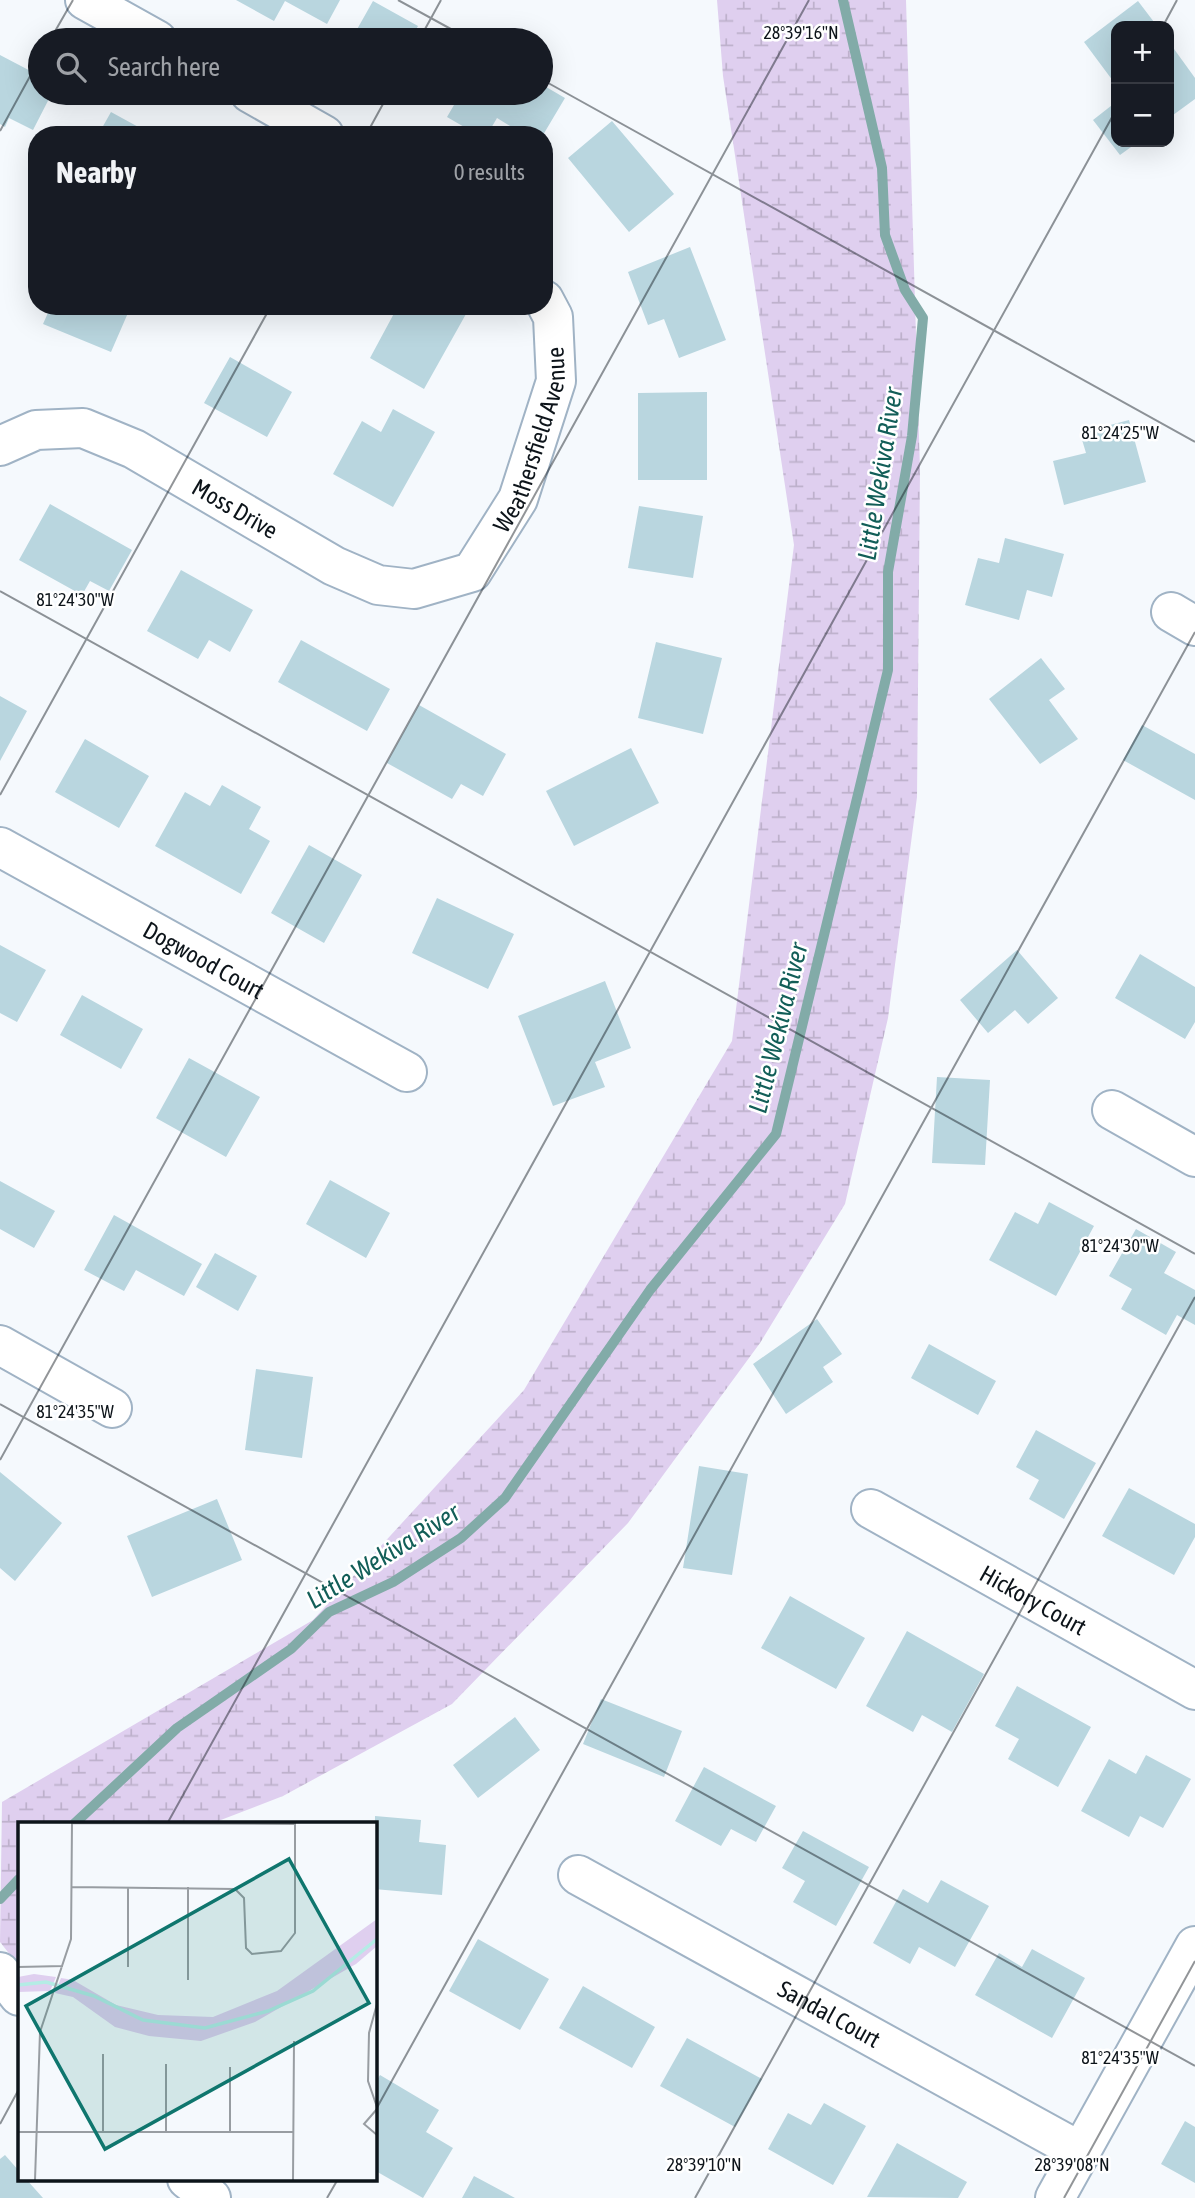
<!DOCTYPE html>
<html lang="en">
<head>
<meta charset="utf-8">
<style>
	body { margin:0; font-family:"Asap Condensed",sans-serif; background:#242831; color:#f1f3f6 }
	.controls { position:absolute; right:21px; top:21px; display:grid; overflow:hidden; border-radius:14px; box-shadow:0 7px 28px #0002 }
	.controls button { width:63px; height:63px; display:grid; place-items:center; padding:0; border:0; border-bottom:2px solid #363941; background:#171b24; color:#f1f3f6; font:35px sans-serif }
	.list { margin:0; padding:0; list-style:none }
	h2 { display:flex; justify-content:space-between; align-items:center; height:91px; margin:0; padding:0 28px; font-size:30px }
	h2 small { font-size:23px; font-weight:400; color:#9ea1a6 }
	.icon { flex:none; width:38px; height:38px; fill:none; stroke:currentColor; stroke-width:2; stroke-linecap:round; stroke-linejoin:round }
	.map { position:relative; flex:none; width:1195px; height:2198px; overflow:hidden }
	.search { position:absolute; background:#171b24; box-shadow:0 7px 28px #0002; left:28px; top:28px; width:525px; height:77px; display:flex; align-items:center; gap:18px; box-sizing:border-box; padding:0 24px; border-radius:38px; color:#9ea1a6; font-size:26px }
	.panel { position:absolute; background:#171b24; box-shadow:0 7px 28px #0002; left:28px; top:126px; width:525px; height:189px; border-radius:28px }
	.map>svg:first-child { display:block }
	.wetland { fill:url(#wetland-marsh) }
	.lines { fill:none; stroke-linecap:round; stroke-linejoin:round }
	.stream { stroke:#82aba8; stroke-width:10 }
	.building { fill:#b9d6df }
	.street-casing { stroke:#a0b3c5; stroke-width:42 }
	.secondary-casing { stroke:#a0b3c5; stroke-width:42 }
	.street { stroke:#fff; stroke-width:38 }
	.secondary { stroke:#fff; stroke-width:38 }
	.ticks { fill:none; stroke:#0d141a; stroke-width:2; stroke-opacity:0.45 }
	.labels { text-anchor:middle; dominant-baseline:central; stroke-width:5; stroke-linejoin:round; paint-order:stroke }
	.street-label { font-size:24px; fill:#0d141a; stroke:#fff }
	.water-label { font-size:26px; font-style:italic; fill:#125e58; stroke:#fff }
	.inset-river { fill:none; stroke:#b4ece5; stroke-width:3.5 }
	.inset-road { fill:none; stroke:#989da2; stroke-width:2 }
	.view { fill:#0f766e; fill-opacity:0.15; stroke:#0f766e; stroke-width:3.5 }
	.inset-edge { fill:none; stroke:#0d141a; stroke-width:3.5 }
	.ticks-label { font-size:18px; text-anchor:middle; fill:#0d141a; stroke:#fff; stroke-width:5; stroke-linejoin:round; paint-order:stroke }
</style>
</head>
<body>
<div class="map">
<svg width="1195" height="2198" viewBox="0 0 1195 2198">
	<defs>
		<pattern id="wetland-marsh" width="20" height="14" patternUnits="userSpaceOnUse" patternTransform="scale(1.75)"><rect width="20" height="14" fill="#dfcfef"/><path d="M1 5h8M5 5V1M11 12h8M15 12V8" fill="none" stroke="#beb1cc"/></pattern>
	</defs>
	<rect width="100%" height="100%" fill="#f5f9fd"/>
	<!-- wetland -->
	<path class="wetland" d="M717,0H906L920,470L917,797L888,1018L845,1204L760,1343L628,1523L452,1704L283,1796L213,1823L19,1824V1966L0,1942L2,1802L313,1620L524,1390L732,1041L794,545L723,76Z"/>
	<g class="lines">
		<!-- stream -->
		<path class="stream" d="M74,1824L177,1728L291,1649L329,1612L393,1582L461,1538L505,1498L650,1290L776,1134L888,670V572L912,436L923,318L905,290L885,235L882,168L843,0
			M0,1899L19,1879"/>
	</g>
	<!-- building -->
	<path class="building" d="M236,0H340L327,24L285,1L274,21Z
		M373,1L418,26L410,40H351Z
		M1138,1L1157,26H1116V85L1084,42Z
		M1169,42L1195,78V99L1169,118Z
		M0,55L40,76V93H52L33,130L9,118L5,127L0,124Z
		M541,84L565,98L543,135H525L497,118L487,135H478L447,117L461,93H541Z
		M400,93H421L416,102Z
		M1116,102V142H1138L1120,155L1093,120Z
		M111,112L153,135H98Z
		M612,121L674,194L629,232L568,158Z
		M690,247L726,340L679,358L664,319L648,325L628,272Z
		M51,306H131L111,352L43,324Z
		M398,306H452L466,314L424,389L370,358Z
		M230,357L292,392L267,437L204,403Z
		M707,392V480H638V393Z
		M393,409L435,432L393,507L333,474L362,421L381,432Z
		M1129,420L1146,482L1064,505L1053,461L1086,453L1080,433Z
		M50,504L132,550L109,591L90,581L82,595L19,560Z
		M639,506L703,516L693,578L628,568Z
		M1005,538L1064,554L1052,597L1027,590L1019,620L965,605L978,558L999,563Z
		M181,570L253,610L230,652L209,640L198,659L147,631Z
		M301,640L390,689L367,731L278,682Z
		M656,642L722,658L703,734L638,718Z
		M1041,658L1065,689L1049,700L1078,739L1040,764L989,699Z
		M0,696L27,711L0,761Z
		M419,705L506,754L483,796L461,784L452,799L387,763Z
		M1142,725L1195,754V800L1123,760Z
		M85,739L149,776L119,828L55,792Z
		M631,748L659,803L574,846L546,791Z
		M222,785L261,807L249,829L270,841L241,894L155,846L185,792L210,806Z
		M309,845L362,875L324,943L271,913Z
		M437,898L514,934L488,989L412,953Z
		M0,945L46,970L17,1022L0,1013Z
		M1017,950L1058,998L1028,1024L1015,1010L988,1033L960,1000Z
		M1140,954L1195,987V1022L1185,1039L1115,998Z
		M605,981L631,1048L595,1062L605,1087L553,1106L518,1016Z
		M82,995L143,1029L121,1069L60,1035Z
		M189,1058L260,1097L226,1157L156,1118Z
		M937,1077L990,1080L985,1165L932,1163Z
		M330,1180L390,1213L366,1258L306,1224Z
		M0,1181L55,1211L34,1248L0,1229Z
		M1049,1202L1094,1226L1056,1296L989,1260L1015,1212L1038,1224Z
		M114,1215L202,1264L184,1296L136,1270L124,1291L84,1270Z
		M1136,1229L1176,1252L1164,1273L1195,1290V1325L1177,1315L1166,1335L1121,1309L1132,1289L1109,1276Z
		M215,1253L257,1276L238,1311L196,1287Z
		M817,1319L842,1354L823,1367L833,1382L786,1414L753,1364Z
		M929,1344L996,1381L978,1415L911,1378Z
		M256,1369L313,1377L302,1458L245,1450Z
		M1036,1430L1096,1463L1064,1519L1029,1499L1039,1480L1016,1467Z
		M699,1466L748,1474L732,1575L683,1568Z
		M0,1472L62,1523L15,1581L0,1568Z
		M1129,1488L1195,1524V1537L1174,1575L1102,1536Z
		M217,1499L242,1560L152,1597L127,1536Z
		M790,1596L865,1638L836,1689L761,1648Z
		M907,1631L984,1674L952,1732L922,1715L913,1732L866,1706Z
		M1017,1686L1091,1727L1058,1787L1008,1759L1019,1739L995,1726Z
		M601,1699L682,1731L664,1777L583,1744Z
		M515,1717L540,1750L478,1798L453,1765Z
		M1146,1755L1191,1779L1163,1828L1140,1816L1129,1837L1081,1811L1109,1759L1136,1774Z
		M704,1767L776,1806L756,1842L731,1829L721,1846L675,1821Z
		M375,1816L421,1820L419,1842L446,1845L442,1895L374,1889Z
		M803,1831L869,1867L836,1926L793,1902L805,1881L782,1868Z
		M941,1880L989,1906L955,1967L919,1947L910,1964L873,1943L903,1889L928,1903Z
		M478,1939L549,1979L520,2030L449,1991Z
		M1032,1949L1085,1978L1052,2038L975,1995L999,1953L1022,1967Z
		M583,1986L655,2027L632,2068L559,2028Z
		M687,2038L762,2079L735,2127L660,2086Z
		M380,2075L439,2110L426,2132L453,2148L423,2198L374,2170V2085Z
		M824,2103L866,2126L833,2185L768,2149L788,2113L811,2125Z
		M1185,2121L1195,2127V2183L1161,2164Z
		M897,2143L967,2182L958,2198L867,2197Z
		M5,2155L19,2171V2179H26L43,2198H0V2159Z
		M474,2176L515,2198H462Z"/>
	<g class="lines">
		<!-- street casing -->
		<g class="street-casing">
			<g id="street">
				<path d="M85,0L157,40"/>
				<path d="M250,93L324,135"/>
				<path id="s1" d="M0,446L36,430L83,428L134,449L334,566L378,585L414,589L472,572L518,499L556,381L553,317L544,300"/>
				<path d="M1171,612L1195,626"/>
				<path id="s2" d="M0,847L407,1072"/>
				<path d="M1112,1110L1195,1157"/>
				<path d="M0,1345L112,1408"/>
				<path id="s3" d="M871,1509L1195,1690"/>
				<path id="s4" d="M578,1875L1081,2152"/>
				<path d="M1055,2198L1195,1946"/>
			</g>
		</g>
		<!-- secondary casing -->
		<g class="secondary-casing">
			<path id="secondary" d="M0,1972L19,1996
				M187,2179L211,2198"/>
		</g>
		<!-- street -->
		<use href="#street" class="street"/>
		<!-- secondary -->
		<use href="#secondary" class="secondary"/>
	</g>
	<!-- ticks -->
	<path class="ticks" d="M398,0L471,40M1163,26L1177,0M50,40L73,0M419,40L441,0M541,79L1195,442M0,131L40,58M366,135L389,93M0,591L1195,1254M0,795L271,306M0,1404L1195,2066M0,1460L809,0M167,1824L1116,110M374,2113L1195,632M0,2124L19,2089M327,2198L338,2179M695,2198L1195,1297M1064,2198L1195,1961"/>
	<g class="labels">
		<!-- street labels -->
		<g class="street-label">
			<text stroke="none"><textPath href="#s1" startOffset="665">Weathersfield Avenue</textPath></text>
			<text stroke="none"><textPath href="#s1" startOffset="259">Moss Drive</textPath></text>
			<text stroke="none"><textPath href="#s2" startOffset="233">Dogwood Court</textPath></text>
			<text stroke="none"><textPath href="#s3" startOffset="186">Hickory Court</textPath></text>
			<text stroke="none"><textPath href="#s4" startOffset="287">Sandal Court</textPath></text>
		</g>
		<!-- water labels -->
		<g class="water-label">
			<text transform="translate(880 474) rotate(-81)">Little Wekiva River</text>
			<text transform="translate(778 1028) rotate(-76)">Little Wekiva River</text>
			<text transform="translate(383 1556) rotate(-32)">Little Wekiva River</text>
		</g>
	</g>
	<!-- overview -->
	<g transform="translate(18 1822)">
		<rect width="359" height="359" fill="#f5f9fd"/>
		<path d="M359,97V124L338,142L237,200L183,219L131,214L97,205L55,175L37,171L43,156L55,158L98,183L140,193L195,195L259,169ZM16,152L38,155L32,169L0,170V155Z" fill="#dfcfef"/>
		<path class="inset-river" d="M0,163L28,160L76,174L125,198L187,206L250,189L295,169L359,117"/>
		<path class="inset-road" d="M54,1L277,2M54,65L217,67L226,76L228,126L234,132L263,129L277,111V1M170,65V158M0,145L45,144M110,145V65M359,182L351,211L350,259L359,285M85,232V310M359,287L346,302L359,313M0,310H276M148,310V242M212,311V245M17,358L22,210L53,117L54,1M275,358L276,219"/>
		<path class="view" d="M271,37L351,181L87,327L8,184Z"/>
		<rect width="359" height="359" class="inset-edge"/>
	</g>
	<g class="ticks-label">
		<text x="801" y="39">28°39'16"N</text>
		<text x="1120" y="439">81°24'25"W</text>
		<text x="75" y="606">81°24'30"W</text>
		<text x="1120" y="1252">81°24'30"W</text>
		<text x="75" y="1418">81°24'35"W</text>
		<text x="1120" y="2064">81°24'35"W</text>
		<text x="704" y="2171">28°39'10"N</text>
		<text x="1072" y="2171">28°39'08"N</text>
	</g>
</svg>
<div class="controls">
<button>+</button>
<button>−</button>
</div>
<div class="search"><svg class="icon" aria-label="search" viewBox="0 0 24 24"><circle cx="10" cy="10" r="6"/><path d="M15 15l6 6"/></svg>Search here</div>
<section class="panel">
<h2>Nearby<small>0 results</small></h2>
<ul class="list">
</ul>
</section>
</div>
</body>
</html>
